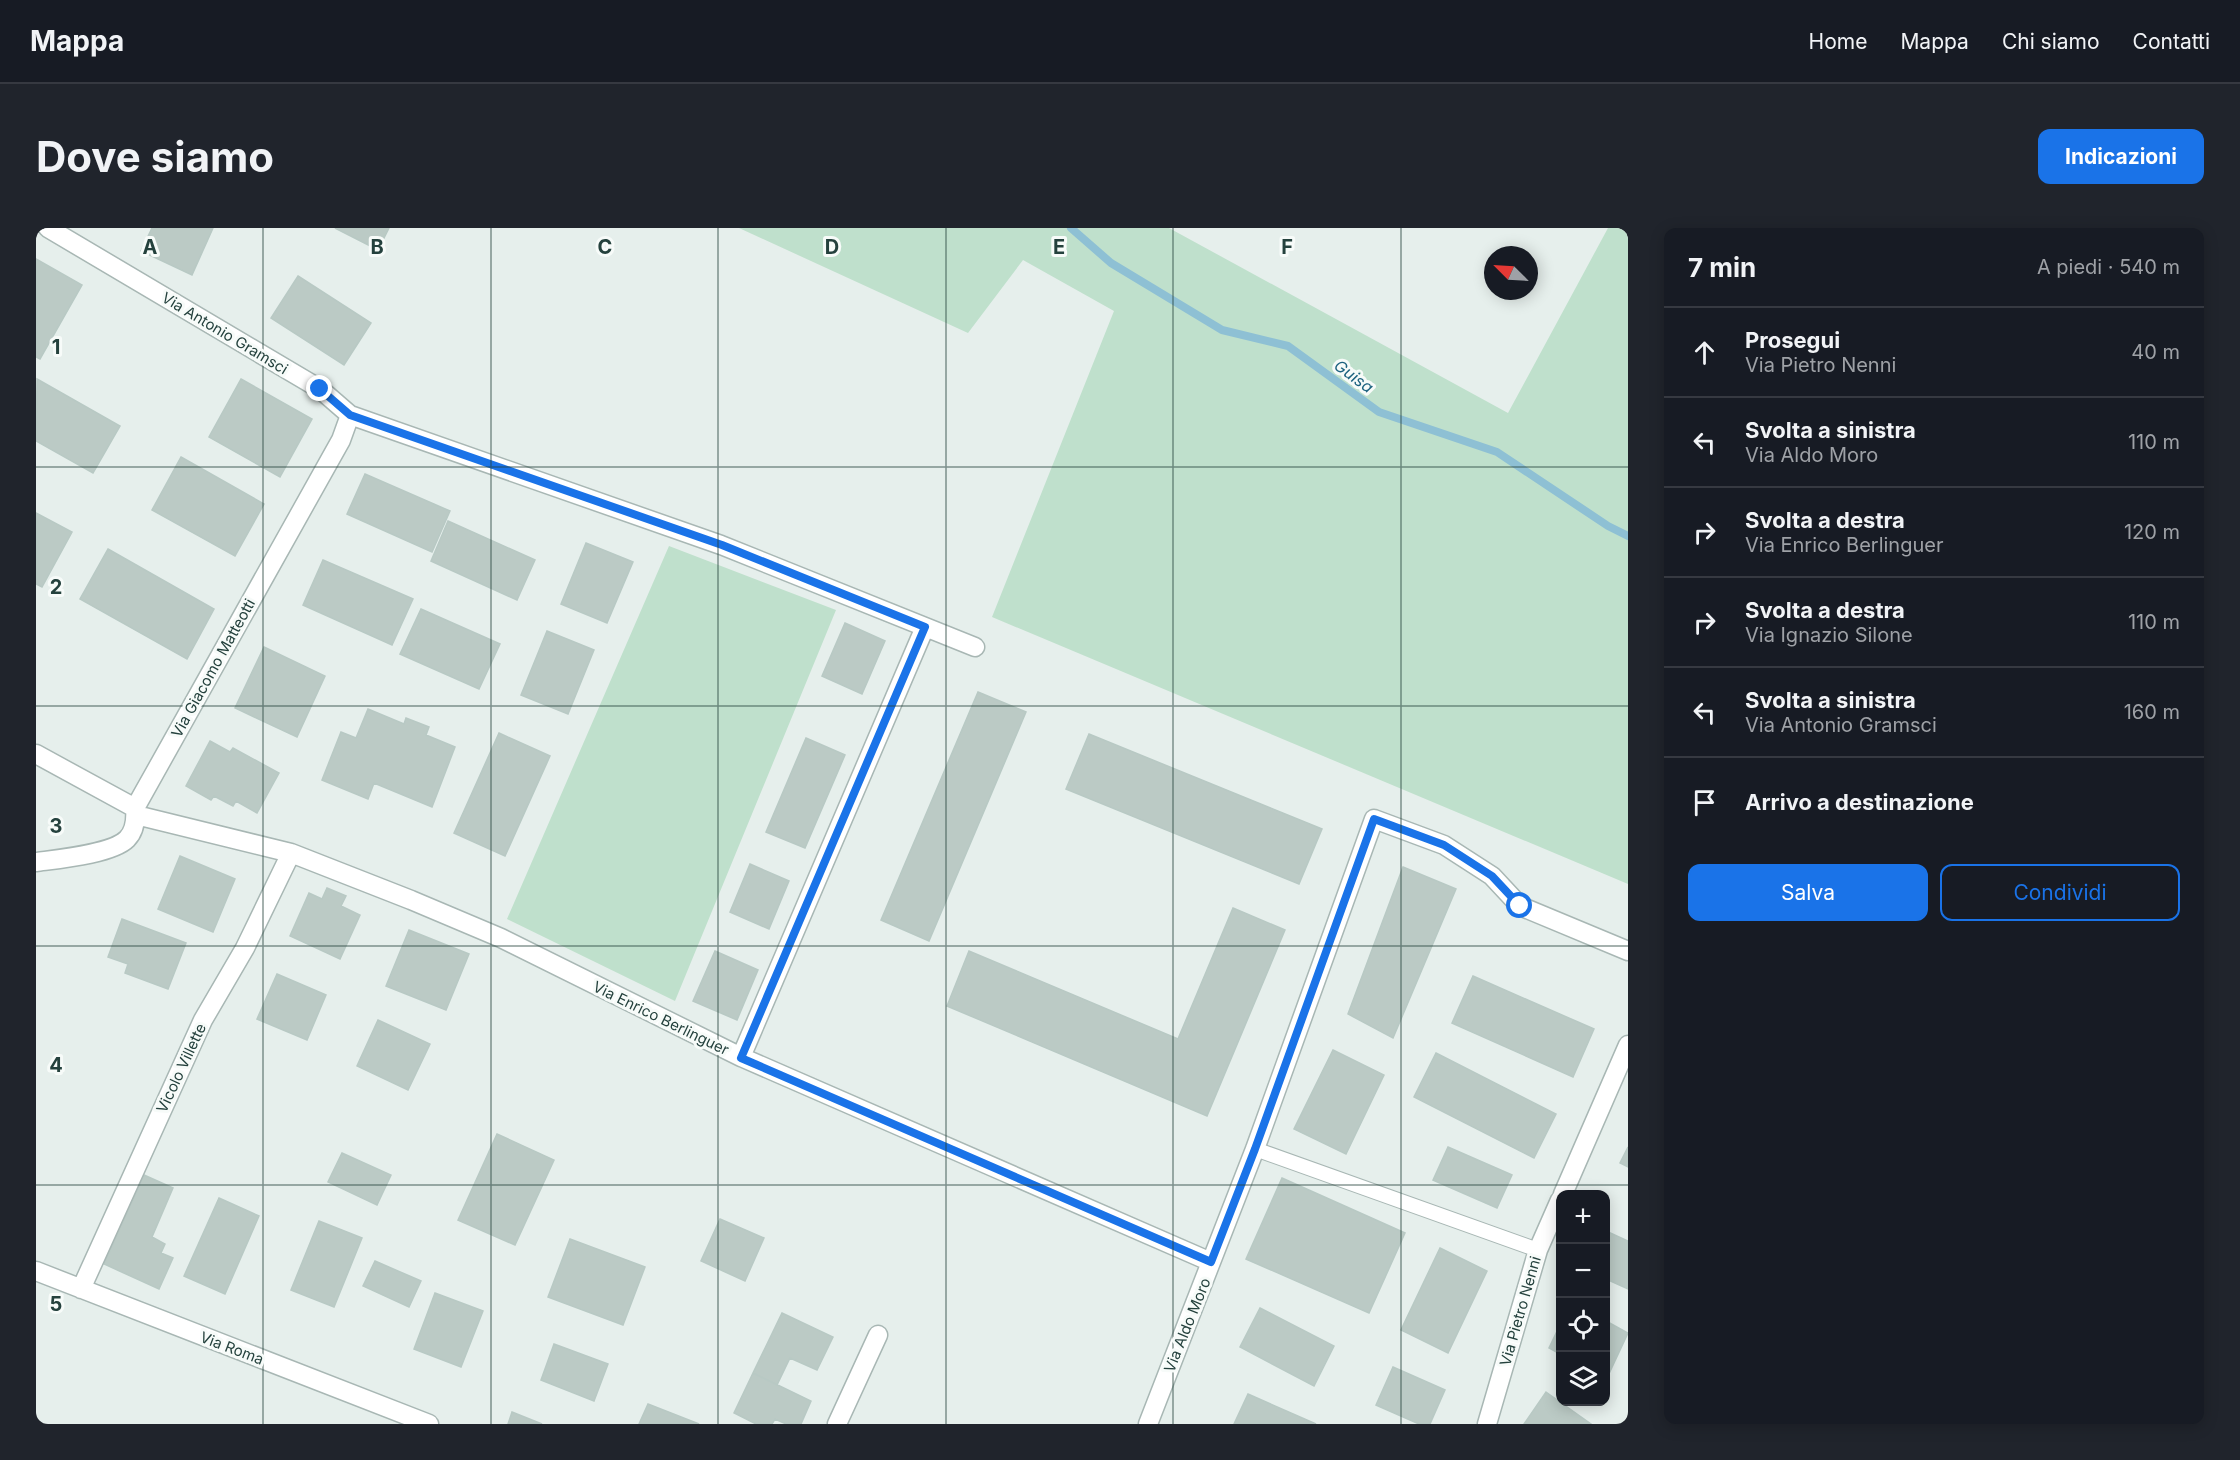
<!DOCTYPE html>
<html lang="it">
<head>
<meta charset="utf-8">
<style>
	body { margin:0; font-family:Inter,sans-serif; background:#20242c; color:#f1f3f6 }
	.controls { position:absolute; right:18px; bottom:18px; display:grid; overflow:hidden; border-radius:12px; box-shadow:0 3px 15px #0003 }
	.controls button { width:54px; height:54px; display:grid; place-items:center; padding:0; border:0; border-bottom:2px solid #363941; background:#171b24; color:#f1f3f6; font:30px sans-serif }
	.compass { position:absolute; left:1448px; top:18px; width:54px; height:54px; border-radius:50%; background:#171b24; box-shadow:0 3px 15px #0003; rotate:294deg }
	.stop { position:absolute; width:18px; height:18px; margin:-14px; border:4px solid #1a73e8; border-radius:50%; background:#fff }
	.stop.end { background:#1a73e8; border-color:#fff; box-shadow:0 2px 6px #0008 }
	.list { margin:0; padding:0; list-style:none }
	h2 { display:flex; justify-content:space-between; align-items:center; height:78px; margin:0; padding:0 24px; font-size:26px }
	h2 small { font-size:20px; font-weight:400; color:#9ea1a6 }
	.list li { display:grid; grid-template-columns:39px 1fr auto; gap:18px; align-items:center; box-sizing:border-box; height:90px; padding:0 24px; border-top:2px solid #363941 }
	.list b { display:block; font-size:22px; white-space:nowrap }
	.list p { margin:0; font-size:20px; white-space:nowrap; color:#9ea1a6 }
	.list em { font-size:20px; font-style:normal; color:#9ea1a6 }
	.actions { display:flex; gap:12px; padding:18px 24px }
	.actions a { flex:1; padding:14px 0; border:2px solid #1a73e8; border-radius:12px; text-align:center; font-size:21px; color:#1a73e8 }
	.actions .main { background:#1a73e8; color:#fff }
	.icon { flex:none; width:33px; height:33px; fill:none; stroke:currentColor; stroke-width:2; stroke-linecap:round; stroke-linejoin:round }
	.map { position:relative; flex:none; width:1592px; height:1196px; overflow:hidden; border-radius:12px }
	header { display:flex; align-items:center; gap:36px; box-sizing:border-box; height:84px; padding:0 30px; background:#171b24; border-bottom:2px solid #363941 }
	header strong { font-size:28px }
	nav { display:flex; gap:33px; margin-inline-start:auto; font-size:21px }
	.intro { display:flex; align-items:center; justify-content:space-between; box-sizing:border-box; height:144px; padding:0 36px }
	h1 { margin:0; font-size:42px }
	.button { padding:15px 27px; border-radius:12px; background:#1a73e8; color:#fff; font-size:21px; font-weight:700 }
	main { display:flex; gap:36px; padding:0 36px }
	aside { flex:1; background:#171b24; border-radius:12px; box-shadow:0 3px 15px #0003 }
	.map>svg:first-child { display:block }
	.green { fill:#bfe0cc }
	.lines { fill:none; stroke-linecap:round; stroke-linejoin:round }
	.stream { stroke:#8ec0d4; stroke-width:8 }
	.building { fill:#bbcac5; stroke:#b8c9c4; stroke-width:1.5 }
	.service-casing { stroke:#a8b7b4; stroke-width:16 }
	.minor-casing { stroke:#a8b7b4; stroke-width:21 }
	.service { stroke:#fff; stroke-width:14 }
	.minor { stroke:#fff; stroke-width:18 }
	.route { stroke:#1a73e8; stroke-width:8 }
	.grid { fill:none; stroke:#24413d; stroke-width:1.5; stroke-opacity:0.55 }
	.labels { text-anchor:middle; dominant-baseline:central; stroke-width:6; stroke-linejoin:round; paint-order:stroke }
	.street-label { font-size:15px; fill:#24413d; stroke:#f7fbf9 }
	.water-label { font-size:16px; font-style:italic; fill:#1c627f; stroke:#f7fbf9 }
	.grid-label { font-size:20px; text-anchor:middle; font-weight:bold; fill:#24413d; stroke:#f7fbf9; stroke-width:6; stroke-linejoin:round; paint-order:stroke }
</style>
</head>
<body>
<header>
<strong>Mappa</strong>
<nav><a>Home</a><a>Mappa</a><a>Chi siamo</a><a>Contatti</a></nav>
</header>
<div class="intro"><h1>Dove siamo</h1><a class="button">Indicazioni</a></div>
<main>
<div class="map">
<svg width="1592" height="1196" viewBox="0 0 1592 1196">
	<rect width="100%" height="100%" fill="#e6efec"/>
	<!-- green -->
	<path class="green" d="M703,0H1133L1472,185L1572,0H1592V656L956,389L1078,83L987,32L932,105Z
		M633,318L800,382L639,773L471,691Z"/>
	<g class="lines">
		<!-- stream -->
		<path class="stream" d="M1035,0L1075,35L1186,102L1252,118L1343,184L1461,224L1572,298L1592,308"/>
	</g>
	<!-- building -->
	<path class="building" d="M116,0H177L156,47L105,23Z
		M299,0H353L342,22Z
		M0,31L46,57L4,131L0,129Z
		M262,48L335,95L308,137L235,90Z
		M1,151L84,198L57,245L0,213Z
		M205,151L276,191L244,249L173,209Z
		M145,229L228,276L199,328L116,282Z
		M329,246L414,283L396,324L311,286Z
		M0,285L36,304L6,359L0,356Z
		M412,293L499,332L481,372L395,333Z
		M550,315L597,334L571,395L525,376Z
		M72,321L178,381L151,431L44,371Z
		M287,332L377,371L356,417L267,377Z
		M385,381L464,416L443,461L364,426Z
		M809,395L849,413L826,466L786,448Z
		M511,403L558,422L532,486L485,467Z
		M228,419L289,448L261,509L199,480Z
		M942,464L990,484L893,713L845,692Z
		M332,481L368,496L370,490L393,499L390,507L419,519L396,579L338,555L332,571L286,552L305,504L320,510Z
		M463,505L514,528L469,628L418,605Z
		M1053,506L1286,601L1263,656L1030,561Z
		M770,510L809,527L769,620L730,604Z
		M174,513L194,524L197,520L243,545L221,585L200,573L197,578L178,568L175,572L150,558Z
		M144,628L199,651L177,704L122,681Z
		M714,636L753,653L733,701L694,684Z
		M1367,639L1420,661L1357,810L1312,786Z
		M291,660L310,668L305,678L324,687L304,731L254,708L273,665L286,671Z
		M1197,680L1249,702L1171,888L911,778L933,723L1142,811Z
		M86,691L150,715L132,761L89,745L92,736L72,729Z
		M373,702L433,726L410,782L350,758Z
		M679,723L722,742L701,792L657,773Z
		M241,746L290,767L271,812L221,791Z
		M1437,748L1558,801L1537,849L1416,795Z
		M342,792L394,816L372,862L321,838Z
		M1297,822L1348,847L1310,926L1258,901Z
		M1400,825L1520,886L1498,930L1378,869Z
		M461,906L518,932L479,1017L422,992Z
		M1412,919L1476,947L1461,980L1397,952Z
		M1592,919V939L1584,935Z
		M306,925L355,947L341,977L292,954Z
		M108,947L137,960L116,1009L129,1016L125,1025L137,1030L123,1061L68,1036Z
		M1246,950L1369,1005L1333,1085L1210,1031Z
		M183,970L223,988L189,1066L148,1048Z
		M684,991L728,1010L709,1053L665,1033Z
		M283,993L326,1010L298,1079L255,1062Z
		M1570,1003L1592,1013V1061L1570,1051Z
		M534,1011L609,1039L587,1097L512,1069Z
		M1404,1020L1451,1043L1412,1125L1365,1102Z
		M339,1033L385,1053L373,1079L327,1058Z
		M399,1065L447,1083L425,1139L378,1121Z
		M1224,1080L1298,1118L1278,1158L1204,1119Z
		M746,1085L797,1109L781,1142L754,1130L741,1157L717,1145Z
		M1570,1093L1592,1105L1571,1150L1570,1149Z
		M1524,1097V1126L1513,1120Z
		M518,1116L572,1136L558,1173L505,1152Z
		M1357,1139L1409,1162L1394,1196H1383L1340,1177Z
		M717,1145L775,1173L765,1196H750L739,1191L736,1196H720L698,1185Z
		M1510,1164L1555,1196H1488Z
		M1212,1166L1280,1196H1198Z
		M612,1176L663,1196H603Z
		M476,1184L506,1196H472Z"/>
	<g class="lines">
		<!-- service casing -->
		<g class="service-casing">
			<path id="service" d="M1219,921L1502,1022"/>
		</g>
		<!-- minor casing -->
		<g class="minor-casing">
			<path id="minor" d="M12,0L284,161L314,187L685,317L939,419
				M0,526L99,580
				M100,587L255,625L375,672L465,710L705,829L1175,1034
				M0,634C22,631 76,626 91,611C99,603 100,591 99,580L305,212L314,187
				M705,829L889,399
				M1527,966L1592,817
				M0,1043L393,1196
				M45,1061L167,792L209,720L255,625
				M801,1196L842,1107
				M1112,1196L1219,921L1338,591L1408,617L1456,648L1484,678L1592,723
				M1451,1196L1502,1022L1524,972"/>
		</g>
		<!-- service -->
		<use href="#service" class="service"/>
		<!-- minor -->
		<use href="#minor" class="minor"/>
	</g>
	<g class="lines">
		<!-- route -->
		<path class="route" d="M284,161L314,187L686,317L889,399L705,830L1175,1034L1219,921L1338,591L1408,617L1456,648L1484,678"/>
	</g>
	<!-- grid -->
	<path class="grid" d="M227,0V1196M455,0V1196M682,0V1196M910,0V1196M1137,0V1196M1365,0V1196M0,239H1592M0,478H1592M0,718H1592M0,957H1592"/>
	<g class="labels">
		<!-- street labels -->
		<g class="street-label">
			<text transform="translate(189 105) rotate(31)">Via Antonio Gramsci</text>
			<text transform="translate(177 440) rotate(-61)">Via Giacomo Matteotti</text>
			<text transform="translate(625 790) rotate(26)">Via Enrico Berlinguer</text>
			<text transform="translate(145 840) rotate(-65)">Vicolo Villette</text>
			<text transform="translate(1484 1083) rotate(-74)">Via Pietro Nenni</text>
			<text transform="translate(1151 1097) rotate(-68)">Via Aldo Moro</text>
			<text transform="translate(196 1120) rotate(21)">Via Roma</text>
		</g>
		<!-- water labels -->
		<g class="water-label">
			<text transform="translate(1318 148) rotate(36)">Guisa</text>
		</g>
	</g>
	<g class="grid-label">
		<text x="114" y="26">A</text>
		<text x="341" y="26">B</text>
		<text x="569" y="26">C</text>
		<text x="796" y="26">D</text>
		<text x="1023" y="26">E</text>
		<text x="1251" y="26">F</text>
		<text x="20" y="126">1</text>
		<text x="20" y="366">2</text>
		<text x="20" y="605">3</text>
		<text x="20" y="844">4</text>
		<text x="20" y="1083">5</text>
	</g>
</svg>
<div class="controls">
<button>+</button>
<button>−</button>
<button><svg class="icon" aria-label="locate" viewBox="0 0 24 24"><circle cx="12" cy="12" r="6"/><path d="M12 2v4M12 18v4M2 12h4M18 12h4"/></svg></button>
<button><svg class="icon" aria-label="layers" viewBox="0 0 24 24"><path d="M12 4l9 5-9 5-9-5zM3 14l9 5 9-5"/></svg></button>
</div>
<svg class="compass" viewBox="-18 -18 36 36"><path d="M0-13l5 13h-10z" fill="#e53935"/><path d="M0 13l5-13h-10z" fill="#9ea1a6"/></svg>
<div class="stop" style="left:1484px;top:678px"></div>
<div class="stop end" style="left:284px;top:161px"></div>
</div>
<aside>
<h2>7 min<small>A piedi · 540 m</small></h2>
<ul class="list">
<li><svg class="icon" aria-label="ahead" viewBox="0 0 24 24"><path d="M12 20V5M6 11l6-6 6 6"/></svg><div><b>Prosegui</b><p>Via Pietro Nenni</p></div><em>40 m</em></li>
<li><svg class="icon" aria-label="left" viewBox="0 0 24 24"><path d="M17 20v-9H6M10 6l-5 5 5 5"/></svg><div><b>Svolta a sinistra</b><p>Via Aldo Moro</p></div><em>110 m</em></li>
<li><svg class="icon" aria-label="right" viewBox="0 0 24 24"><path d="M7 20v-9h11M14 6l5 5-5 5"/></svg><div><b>Svolta a destra</b><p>Via Enrico Berlinguer</p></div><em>120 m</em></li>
<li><svg class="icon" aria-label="right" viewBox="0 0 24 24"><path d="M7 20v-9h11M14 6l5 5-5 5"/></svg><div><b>Svolta a destra</b><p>Via Ignazio Silone</p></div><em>110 m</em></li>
<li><svg class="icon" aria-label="left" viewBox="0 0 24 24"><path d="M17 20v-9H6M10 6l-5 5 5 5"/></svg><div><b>Svolta a sinistra</b><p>Via Antonio Gramsci</p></div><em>160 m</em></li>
<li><svg class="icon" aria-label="arrive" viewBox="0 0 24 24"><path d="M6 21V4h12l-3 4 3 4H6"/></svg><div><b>Arrivo a destinazione</b></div></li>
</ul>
<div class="actions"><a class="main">Salva</a><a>Condividi</a></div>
</aside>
</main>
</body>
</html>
